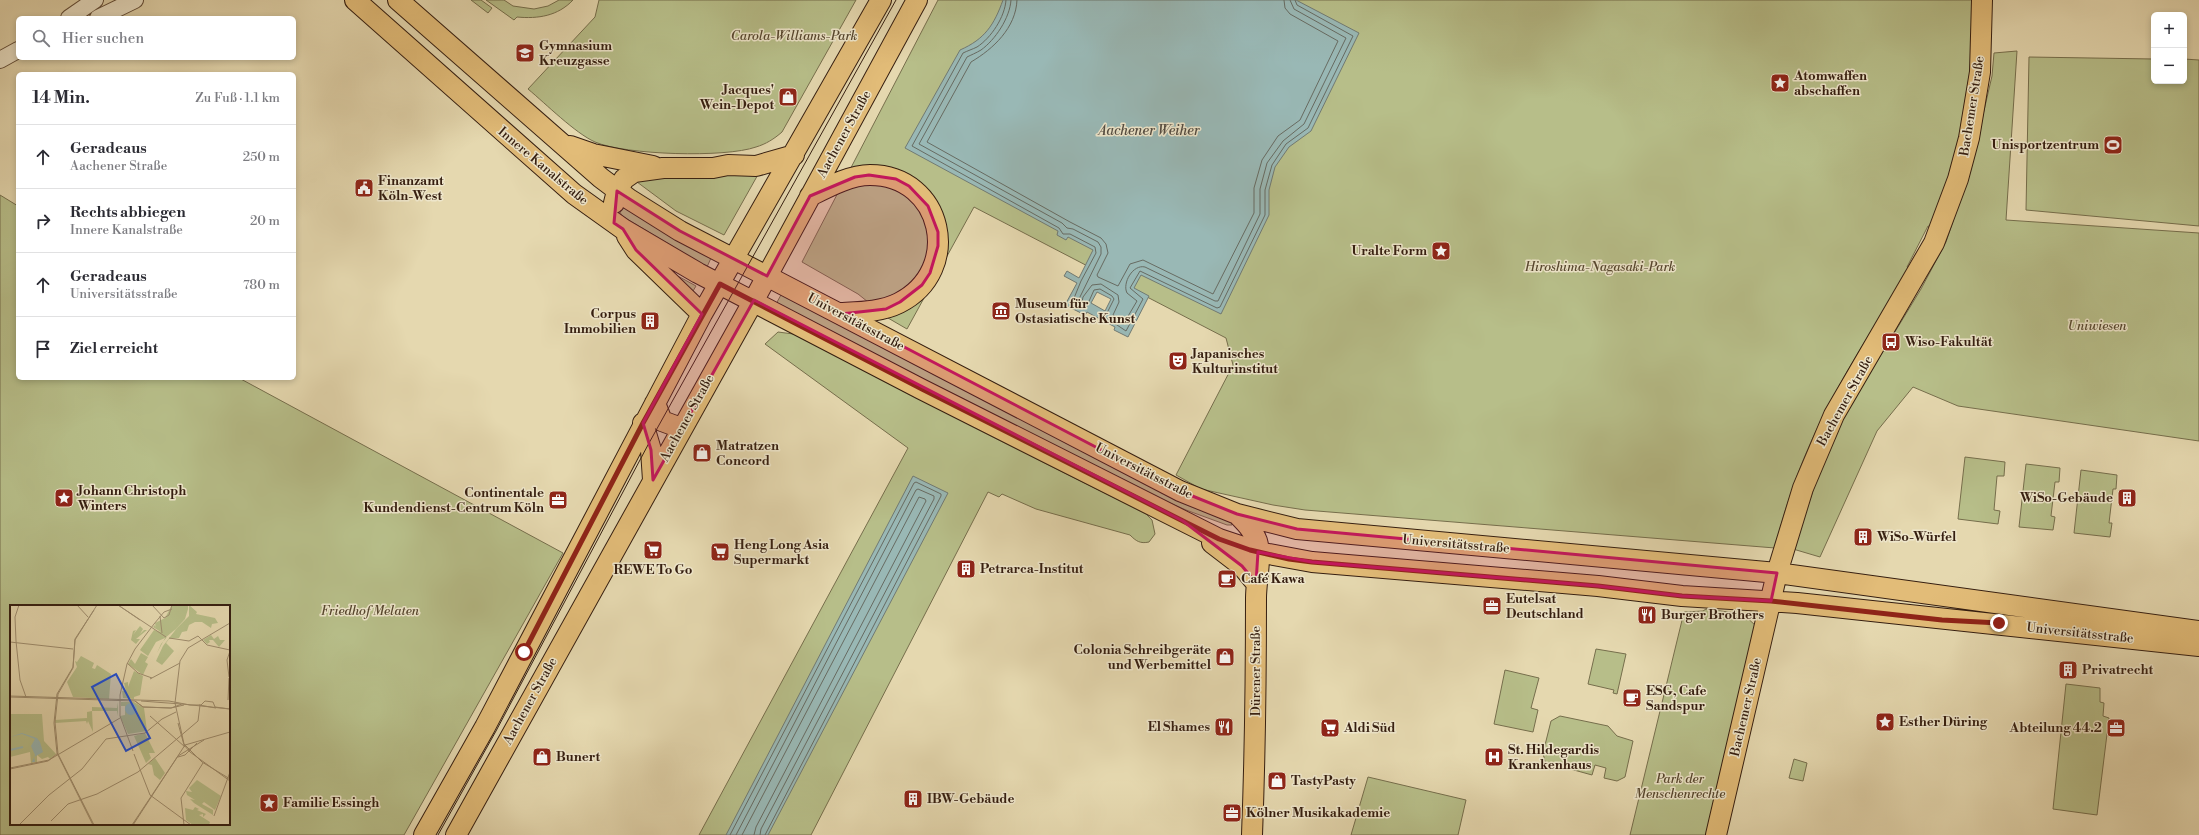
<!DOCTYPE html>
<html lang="de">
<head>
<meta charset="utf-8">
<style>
	body { margin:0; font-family:"Libre Bodoni",serif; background:#f7f7f7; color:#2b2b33 }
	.controls { position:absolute; right:12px; top:12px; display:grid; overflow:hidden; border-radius:6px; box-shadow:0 2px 6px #0003 }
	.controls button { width:36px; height:36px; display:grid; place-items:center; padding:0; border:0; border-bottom:1px solid #e1e1e2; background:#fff; color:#2b2b33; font:20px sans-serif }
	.stop { position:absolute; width:12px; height:12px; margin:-9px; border:3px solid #8f2418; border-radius:50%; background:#fff }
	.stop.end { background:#8f2418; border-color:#fff; box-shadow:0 1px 4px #0008 }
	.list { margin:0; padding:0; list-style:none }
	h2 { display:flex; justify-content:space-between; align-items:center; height:52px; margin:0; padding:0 16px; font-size:17px }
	h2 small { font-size:13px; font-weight:400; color:#7c7c81 }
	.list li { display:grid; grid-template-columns:26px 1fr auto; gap:12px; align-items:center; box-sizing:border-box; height:64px; padding:0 16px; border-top:1px solid #e1e1e2 }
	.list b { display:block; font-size:15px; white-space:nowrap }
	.list p { margin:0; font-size:13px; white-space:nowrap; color:#7c7c81 }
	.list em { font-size:13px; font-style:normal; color:#7c7c81 }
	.icon { flex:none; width:22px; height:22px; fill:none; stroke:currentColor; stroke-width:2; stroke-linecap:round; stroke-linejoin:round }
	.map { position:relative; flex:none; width:2199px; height:835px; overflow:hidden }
	.search { position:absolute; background:#fff; box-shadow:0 2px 6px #0003; left:16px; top:16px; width:280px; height:44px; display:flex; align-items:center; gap:10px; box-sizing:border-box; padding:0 14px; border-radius:6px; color:#7c7c81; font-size:15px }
	.panel { position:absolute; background:#fff; box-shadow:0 2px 6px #0003; left:16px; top:72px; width:280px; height:308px; border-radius:6px }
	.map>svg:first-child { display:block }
	.green { fill:#b7be89; stroke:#766e4c; fill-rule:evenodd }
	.water { fill:#99b8b5; stroke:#717a73; fill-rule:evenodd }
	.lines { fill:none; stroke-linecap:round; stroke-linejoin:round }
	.shore { stroke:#676b62; stroke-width:1 }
	.minor-casing { stroke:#614c38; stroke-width:18 }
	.major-casing { stroke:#351e10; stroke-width:22 }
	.minor { stroke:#eee6cb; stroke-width:16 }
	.major { stroke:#e2bc78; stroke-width:20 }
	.tram { stroke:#351e10; stroke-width:1 }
	.route { stroke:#8f2418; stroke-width:5 }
	.marked { fill:#c2185b; fill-opacity:0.2; stroke:#c2185b; stroke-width:3; stroke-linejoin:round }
	.labels { text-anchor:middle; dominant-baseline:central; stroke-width:3; stroke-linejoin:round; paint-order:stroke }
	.park-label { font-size:13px; font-style:italic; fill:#56462e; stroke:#eee6cb }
	.poi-label { font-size:13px; font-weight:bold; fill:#351e10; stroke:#eee6cb; text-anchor:start }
	.street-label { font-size:13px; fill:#351e10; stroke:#eee6cb }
	.water-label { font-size:14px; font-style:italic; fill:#534c42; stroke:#eee6cb }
	.inset-river { fill:none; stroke:#99b8b5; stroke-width:2 }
	.inset-road { fill:none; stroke:#9f8e6f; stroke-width:1 }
	.view { fill:#1d4ed8; fill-opacity:0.15; stroke:#1d4ed8; stroke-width:2 }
	.inset-edge { fill:none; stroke:#351e10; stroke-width:2 }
</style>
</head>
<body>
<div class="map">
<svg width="2199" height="835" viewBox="0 0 2199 835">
	<rect width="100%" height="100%" fill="#e5d8af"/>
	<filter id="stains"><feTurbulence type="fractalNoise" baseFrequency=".005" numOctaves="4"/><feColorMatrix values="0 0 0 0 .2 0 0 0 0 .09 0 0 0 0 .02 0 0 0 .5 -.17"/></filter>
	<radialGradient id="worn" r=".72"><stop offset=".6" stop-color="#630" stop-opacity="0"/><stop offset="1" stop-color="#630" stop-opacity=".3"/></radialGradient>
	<!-- green -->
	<path class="green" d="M471,0H481L492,8L488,13Z
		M486,0H504L513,6L534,9L548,6L559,0H573C558,16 538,19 517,17L514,20Z
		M599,0H856L782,132C774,139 766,144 756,147C725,158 625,155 595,142C575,133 546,104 528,89L595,17Z
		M938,0H1974C1973,21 1974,43 1972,64C1967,119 1952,175 1931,227L1928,226L1907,267L1910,269C1882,315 1852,359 1828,407C1804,452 1787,499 1775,548L1305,510L1273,505L1201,489L1176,475L1233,365L1226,338L974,207L907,329L888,318L858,294L802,262Z
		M2017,51L2006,220L2199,233V441L1958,406L1913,387L1877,431L1820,557L1793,549L1827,450L1851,404L1921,289L1946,242L1970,171L1992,76L1994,53Z
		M2029,57L2154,59V81H2184V59L2199,60V226L2026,210Z
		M760,171L724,235L676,211L633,179Z
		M0,195L18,206V378H239L563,553L404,835H0ZM11,606H229V824H11Z
		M620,203L711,258L707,267L622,216L619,210Z
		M676,275L696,286L690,296Z
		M782,293L1001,409L1206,512L1231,522L1232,525H1227L1186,510L1107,476L776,304Z
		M778,332L801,335L1039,460L1146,514L1152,520L1155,534L1149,542C1140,544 1136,541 1130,535L1036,509L1002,494L999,497L988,492L811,835H699L908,448L765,344Z
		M1965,457L2005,462L2004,476H1997L1994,510L2000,511L1998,524L1958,519Z
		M2026,464L2060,468L2059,482H2055L2051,516L2055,517L2053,530L2019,527Z
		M2081,470L2117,475L2116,489H2113L2109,523H2112L2110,537L2074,533Z
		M1706,609L1743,614L1756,626L1706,835H1630L1684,612L1703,611Z
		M1596,649L1626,654L1617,694L1613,693L1614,690L1588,684Z
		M1505,670L1539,678L1531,708L1538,710L1533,732L1494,724Z
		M2066,684L2100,688V702L2104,703L2103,716L2109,718L2097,815L2053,809Z
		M1560,716L1608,726L1617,736L1633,741L1625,777L1617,781L1604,778L1606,768L1595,765L1592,775L1545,762L1543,753L1551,721Z
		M1794,759L1807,763L1803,781L1789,778Z
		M1368,777L1466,800L1458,835H1351Z"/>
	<!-- water -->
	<path class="water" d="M1003,0H1296L1359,33L1311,131L1289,147L1275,167L1269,190V215L1221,314L1141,275L1134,288L1149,296L1128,337L1114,330L1115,327L1087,312L1085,315L1065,305L1077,283L1064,276L1067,271L1079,278L1093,250L1068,237L1066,240L1057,235L1058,231L905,148L960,50C985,39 994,25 1003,0ZM1097,292L1111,299L1105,311L1091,303Z
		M913,476L948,493L768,835H726Z"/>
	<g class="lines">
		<!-- shore -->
		<path class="shore" d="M1006,0C1005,17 991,38 977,47C973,49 967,51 963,53L912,146L1059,228L1063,234H1070L1095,247L1096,253L1081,281L1072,303L1082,309L1086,308L1094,290L1100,289L1112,296L1114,299L1105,317L1126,331L1143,299L1130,288L1140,271L1217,308L1220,307L1265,215V190L1272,165L1286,144L1308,128L1353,36L1297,5L1295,0
			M1011,0C1010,18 995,40 981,50C976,53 971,55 967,57L919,144L1062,223L1067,228L1073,229L1098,242L1101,247V254L1078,301L1082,302L1083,297L1092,285L1101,284L1118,295L1119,302L1113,315L1124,323L1137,301L1127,293C1122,283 1133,264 1145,267L1215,301H1218L1260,214V189L1267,163L1283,141L1304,124L1346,38L1294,9L1290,0
			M1017,0C1016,28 993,49 971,62L927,142L1070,222L1101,238L1106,244L1108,253L1097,275L1098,277L1118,286L1130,264L1143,260L1213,294L1254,213V188L1262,160L1278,136L1300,120L1338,41L1290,14L1285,8L1284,0
			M730,835L914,483L916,482L941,494V496L765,835
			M736,835L916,490L918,489L934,496V499L761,829L760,835
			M742,835L919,497L925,499L926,501L756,827L754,835"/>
		<!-- minor casing -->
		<g class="minor-casing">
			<path id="minor" d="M69,18L95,0
				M98,18L135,0
				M0,60L18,50"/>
		</g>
		<!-- major casing -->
		<g class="major-casing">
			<path id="major" d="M355,0L574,194L623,229L698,273L921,389L1219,539L1258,552L1312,562L1598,586L1682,596L1797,603L2199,646
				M398,0L601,178L629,199L680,231L1180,491L1237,514L1297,529L1777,573L2199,631
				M570,146L593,154L653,166
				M810,196C828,187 850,175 870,175C943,175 964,270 899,303C881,312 860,312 840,313
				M614,203L617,191L624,179L634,172L663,168H713L728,165L756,166L794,155
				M627,236L636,250L702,314
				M655,403L662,421L681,428
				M643,423L651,450L653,480
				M1237,514C1245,522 1253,530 1257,541C1262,557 1256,581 1256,598C1256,677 1255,756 1252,835
				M1212,543L1242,566L1256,583
				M424,835L485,727L702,314L881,0
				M456,835L754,300L917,0
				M1716,835L1777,573L1803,488L1834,415L1934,243L1958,179L1969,138L1980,72L1982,0"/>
		</g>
		<!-- minor -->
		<use href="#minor" class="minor"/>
		<!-- major -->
		<use href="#major" class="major"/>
		<!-- tram -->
		<path class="tram" d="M438,835L496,731L649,443L896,0"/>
	</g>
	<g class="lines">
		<!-- route -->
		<path class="route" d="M524,652L643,423L720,284L922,389L1183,521L1219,539L1250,550L1289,559L1312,562L1598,586L1682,596L1771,601L1942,620L1999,623"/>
	</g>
	<!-- marked area -->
	<path class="marked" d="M869,175L896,179L909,186L928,206L938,232V246L930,273L922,285L900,302L886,309L841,314L1180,491L1237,514L1297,529L1777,573L1771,601L1682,596L1598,586L1312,562L1258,552L1256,583L1242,566L1183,521L754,300L653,480L651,450L643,423L702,314L636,250L623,229L614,223L617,191L680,231L767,276L810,196L855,177Z"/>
	<!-- icons -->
	<defs>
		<g id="school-square" transform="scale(1)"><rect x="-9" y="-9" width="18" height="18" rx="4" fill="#8f2418" stroke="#eee6cb"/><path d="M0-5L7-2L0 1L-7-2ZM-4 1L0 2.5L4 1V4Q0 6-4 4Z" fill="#fff"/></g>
		<g id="sight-square" transform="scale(1)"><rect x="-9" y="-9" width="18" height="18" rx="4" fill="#8f2418" stroke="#eee6cb"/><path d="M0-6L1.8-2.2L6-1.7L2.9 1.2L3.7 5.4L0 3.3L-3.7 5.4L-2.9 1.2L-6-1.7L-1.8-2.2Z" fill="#fff"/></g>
		<g id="shop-square" transform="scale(1)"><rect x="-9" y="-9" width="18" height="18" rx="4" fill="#8f2418" stroke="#eee6cb"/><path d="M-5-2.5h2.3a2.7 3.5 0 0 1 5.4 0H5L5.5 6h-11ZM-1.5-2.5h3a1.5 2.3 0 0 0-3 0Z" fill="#fff"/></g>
		<g id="stadium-square" transform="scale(1)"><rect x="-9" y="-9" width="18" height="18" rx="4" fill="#8f2418" stroke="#eee6cb"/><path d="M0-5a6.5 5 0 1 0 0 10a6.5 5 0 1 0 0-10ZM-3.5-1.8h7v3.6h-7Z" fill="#fff"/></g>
		<g id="civic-square" transform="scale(1)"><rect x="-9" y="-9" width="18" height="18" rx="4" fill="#8f2418" stroke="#eee6cb"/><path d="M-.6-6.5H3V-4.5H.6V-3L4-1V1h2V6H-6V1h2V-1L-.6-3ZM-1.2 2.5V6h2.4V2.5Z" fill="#fff"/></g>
		<g id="museum-square" transform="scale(1)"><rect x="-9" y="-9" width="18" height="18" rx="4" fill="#8f2418" stroke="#eee6cb"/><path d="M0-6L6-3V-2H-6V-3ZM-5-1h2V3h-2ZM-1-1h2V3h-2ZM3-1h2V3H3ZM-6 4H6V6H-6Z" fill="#fff"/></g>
		<g id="building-square" transform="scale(1)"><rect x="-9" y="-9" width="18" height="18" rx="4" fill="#8f2418" stroke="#eee6cb"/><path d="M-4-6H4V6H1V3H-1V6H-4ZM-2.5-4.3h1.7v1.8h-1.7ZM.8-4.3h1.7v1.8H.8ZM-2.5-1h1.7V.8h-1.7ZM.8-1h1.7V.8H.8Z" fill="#fff"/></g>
		<g id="bus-square" transform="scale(1)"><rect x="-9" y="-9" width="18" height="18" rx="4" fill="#8f2418" stroke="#eee6cb"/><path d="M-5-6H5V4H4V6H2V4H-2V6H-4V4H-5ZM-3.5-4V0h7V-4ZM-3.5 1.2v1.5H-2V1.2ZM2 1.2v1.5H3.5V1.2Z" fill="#fff"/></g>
		<g id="theatre-square" transform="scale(1)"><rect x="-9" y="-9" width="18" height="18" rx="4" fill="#8f2418" stroke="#eee6cb"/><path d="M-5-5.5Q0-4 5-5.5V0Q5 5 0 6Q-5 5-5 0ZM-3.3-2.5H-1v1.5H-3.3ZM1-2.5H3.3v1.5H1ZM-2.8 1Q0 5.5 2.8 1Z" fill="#fff"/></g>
		<g id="office-square" transform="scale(1)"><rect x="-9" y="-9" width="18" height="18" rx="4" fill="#8f2418" stroke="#eee6cb"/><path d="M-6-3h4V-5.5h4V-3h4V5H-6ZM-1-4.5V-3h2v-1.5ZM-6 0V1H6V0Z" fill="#fff"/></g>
		<g id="supermarket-square" transform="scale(1)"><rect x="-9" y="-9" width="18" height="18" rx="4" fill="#8f2418" stroke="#eee6cb"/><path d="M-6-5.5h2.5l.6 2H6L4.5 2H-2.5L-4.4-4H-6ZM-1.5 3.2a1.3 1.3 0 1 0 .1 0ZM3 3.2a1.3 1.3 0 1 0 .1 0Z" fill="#fff"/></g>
		<g id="cafe-square" transform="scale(1)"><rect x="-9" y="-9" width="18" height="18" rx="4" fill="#8f2418" stroke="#eee6cb"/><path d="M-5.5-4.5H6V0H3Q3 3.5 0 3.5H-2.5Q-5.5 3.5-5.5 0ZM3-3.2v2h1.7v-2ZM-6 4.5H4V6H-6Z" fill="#fff"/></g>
		<g id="restaurant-square" transform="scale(1)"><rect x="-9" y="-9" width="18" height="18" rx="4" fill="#8f2418" stroke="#eee6cb"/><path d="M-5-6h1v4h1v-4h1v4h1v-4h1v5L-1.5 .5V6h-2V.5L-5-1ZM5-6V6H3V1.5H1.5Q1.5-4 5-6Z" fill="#fff"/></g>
		<g id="hospital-square" transform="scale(1)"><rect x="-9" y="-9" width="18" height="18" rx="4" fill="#8f2418" stroke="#eee6cb"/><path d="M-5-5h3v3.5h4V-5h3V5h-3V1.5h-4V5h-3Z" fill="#fff"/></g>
	</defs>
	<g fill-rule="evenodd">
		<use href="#school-square" x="525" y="53"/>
		<use href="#sight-square" x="1780" y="83"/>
		<use href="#shop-square" x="788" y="97"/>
		<use href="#stadium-square" x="2113" y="145"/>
		<use href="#civic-square" x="364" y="188"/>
		<use href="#sight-square" x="1441" y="251"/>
		<use href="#museum-square" x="1001" y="311"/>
		<use href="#building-square" x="650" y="321"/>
		<use href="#bus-square" x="1891" y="342"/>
		<use href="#theatre-square" x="1178" y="361"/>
		<use href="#shop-square" x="702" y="453"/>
		<use href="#sight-square" x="64" y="498"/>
		<use href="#building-square" x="2127" y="498"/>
		<use href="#office-square" x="558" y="500"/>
		<use href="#building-square" x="1863" y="537"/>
		<use href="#supermarket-square" x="653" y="550"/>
		<use href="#supermarket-square" x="720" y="552"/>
		<use href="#building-square" x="966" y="569"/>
		<use href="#cafe-square" x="1227" y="579"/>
		<use href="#office-square" x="1492" y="606"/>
		<use href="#restaurant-square" x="1647" y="615"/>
		<use href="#shop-square" x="1225" y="657"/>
		<use href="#building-square" x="2068" y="670"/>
		<use href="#cafe-square" x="1632" y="698"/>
		<use href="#sight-square" x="1885" y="722"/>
		<use href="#restaurant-square" x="1224" y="727"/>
		<use href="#supermarket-square" x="1330" y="728"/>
		<use href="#office-square" x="2116" y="728"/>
		<use href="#shop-square" x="542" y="757"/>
		<use href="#hospital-square" x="1494" y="757"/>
		<use href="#shop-square" x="1277" y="781"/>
		<use href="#building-square" x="913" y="799"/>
		<use href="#sight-square" x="269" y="803"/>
		<use href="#office-square" x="1232" y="813"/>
	</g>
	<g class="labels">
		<!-- park labels -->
		<g class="park-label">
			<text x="794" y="36">Carola-Williams-Park</text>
			<text x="1600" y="267">Hiroshima-Nagasaki-Park</text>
			<text x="2097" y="326">Uniwiesen</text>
			<text x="370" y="611">Friedhof Melaten</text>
			<text x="1680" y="779">Park der<tspan x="1680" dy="15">Menschenrechte</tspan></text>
		</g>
		<!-- poi labels -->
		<g class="poi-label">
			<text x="539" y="46">Gymnasium<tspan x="539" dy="15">Kreuzgasse</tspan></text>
			<text x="1794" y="76">Atomwaffen<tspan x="1794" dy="15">abschaffen</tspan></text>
			<text x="774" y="90" text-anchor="end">Jacques'<tspan x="774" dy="15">Wein-Depot</tspan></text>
			<text x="2099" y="145" text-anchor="end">Unisportzentrum</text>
			<text x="378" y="181">Finanzamt<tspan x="378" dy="15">Köln-West</tspan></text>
			<text x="1427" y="251" text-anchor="end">Uralte Form</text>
			<text x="1015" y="304">Museum für<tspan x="1015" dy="15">Ostasiatische Kunst</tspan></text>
			<text x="636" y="314" text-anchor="end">Corpus<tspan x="636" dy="15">Immobilien</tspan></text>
			<text x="1905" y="342">Wiso-Fakultät</text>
			<text x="1192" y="354">Japanisches<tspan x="1192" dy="15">Kulturinstitut</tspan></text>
			<text x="716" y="446">Matratzen<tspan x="716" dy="15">Concord</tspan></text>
			<text x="78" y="491">Johann Christoph<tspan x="78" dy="15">Winters</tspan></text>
			<text x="544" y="493" text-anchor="end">Continentale<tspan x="544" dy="15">Kundendienst-Centrum Köln</tspan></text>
			<text x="2113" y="498" text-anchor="end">WiSo-Gebäude</text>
			<text x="1877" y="537">WiSo-Würfel</text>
			<text x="734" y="545">Heng Long Asia<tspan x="734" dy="15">Supermarkt</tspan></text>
			<text x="980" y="569">Petrarca-Institut</text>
			<text x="653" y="570" text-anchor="middle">REWE To Go</text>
			<text x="1241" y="579">Café Kawa</text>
			<text x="1506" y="599">Eutelsat<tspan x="1506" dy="15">Deutschland</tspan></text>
			<text x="1661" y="615">Burger Brothers</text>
			<text x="1211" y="650" text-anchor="end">Colonia Schreibgeräte<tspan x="1211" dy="15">und Werbemittel</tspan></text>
			<text x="2082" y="670">Privatrecht</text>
			<text x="1646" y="691">ESG, Cafe<tspan x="1646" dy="15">Sandspur</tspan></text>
			<text x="1899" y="722">Esther Düring</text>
			<text x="1210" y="727" text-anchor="end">El Shames</text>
			<text x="1344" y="728">Aldi Süd</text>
			<text x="2102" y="728" text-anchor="end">Abteilung 44.2</text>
			<text x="1508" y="750">St. Hildegardis<tspan x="1508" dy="15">Krankenhaus</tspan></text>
			<text x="556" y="757">Bunert</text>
			<text x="1291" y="781">TastyPasty</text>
			<text x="927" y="799">IBW-Gebäude</text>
			<text x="283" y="803">Familie Essingh</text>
			<text x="1246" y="813">Kölner Musikakademie</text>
		</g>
		<!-- street labels -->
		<g class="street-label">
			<text transform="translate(1972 106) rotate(-81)">Bachemer Straße</text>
			<text transform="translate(844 134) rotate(-61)">Aachener Straße</text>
			<text transform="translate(543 166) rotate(40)">Innere Kanalstraße</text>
			<text transform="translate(856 322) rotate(28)">Universitätsstraße</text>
			<text transform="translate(1845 401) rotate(-61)">Bachemer Straße</text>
			<text transform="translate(687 418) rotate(-61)">Aachener Straße</text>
			<text transform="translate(1144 471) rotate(27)">Universitätsstraße</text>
			<text transform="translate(1456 544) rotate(5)">Universitätsstraße</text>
			<text transform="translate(2080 633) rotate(6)">Universitätsstraße</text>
			<text transform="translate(1256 671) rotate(-90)">Dürener Straße</text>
			<text transform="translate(530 701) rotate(-61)">Aachener Straße</text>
			<text transform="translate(1746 707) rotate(-77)">Bachemer Straße</text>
		</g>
		<!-- water labels -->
		<g class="water-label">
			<text x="1149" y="131">Aachener Weiher</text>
		</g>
	</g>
	<!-- overview -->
	<g transform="translate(10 605)">
		<rect width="220" height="220" fill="#e5d8af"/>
		<path d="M162,0H178V4L175,14L163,27L179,11V0L187,7L186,9L205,13L208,18L202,19L201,23L192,17H185L179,20L177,26L172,27L169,33L159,34L156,38L164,46L152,60L146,56L153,41L167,23L155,33L147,48L151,39L157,32L146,37L138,51L130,45L144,25L151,27L143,22L145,20L146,23L145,18L155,13ZM130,21L133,24L130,29L134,25H137L126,34H130L126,39L121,35L123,26L126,25L123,30ZM201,30L204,34L208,31L210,35H215L209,42L203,35H199L200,37L197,39L193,35ZM131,48L138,52L135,57L138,59L133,70L118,59L121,54L125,59ZM71,51L84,58L82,63L85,64L87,60L101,69L99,94L63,92L57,77L67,62L65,56L67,57ZM124,66L133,71L130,90L124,92V94L113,93L112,86H116L114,78L118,77V82ZM108,97V111L107,106H82L83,127L78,116L77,119L76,116L45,118V115L77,113V107L82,106V102L107,103ZM111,97H124L134,103L137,126L118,129L110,111L115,110V101H111ZM0,109H32L34,136L46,149L40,154L38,152L32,154L27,150V157L21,158L20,147L0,152ZM135,128L145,148H139L141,153L136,158L124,131ZM145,153L155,168L150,175L144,170L142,160L138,159ZM187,175L211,191L205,205L194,197L192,199L203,205V210L184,198L180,194L185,195L177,190L176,186L182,187L179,183ZM185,202L189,204L187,205L196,209L193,212V209L189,210L200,217L199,220H183L176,215L175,203L183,205Z" fill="#b7be89"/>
		<path d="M115 104a6 6 0 1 1 12 0a6 6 0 1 1-12 0ZM12,128L27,133L30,137L33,147L24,152L25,157H22L25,150L21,141L25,134L12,129L0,132Z" fill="#99b8b5"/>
		<path class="inset-river" d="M0,145L13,142"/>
		<path class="inset-road" d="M9,0L5,12L6,36L10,75L16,92M67,0L78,12M108,0L156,32M108,0L130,15M142,0L154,13L159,10L162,0M150,11L152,28M220,18L178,43L170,56L165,98L174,139L192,157L220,174M159,33L179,36L188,31L197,40L220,45M0,37L63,44M117,58L128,68L142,73M219,72L217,55L220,46M140,74L170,58M0,91L159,96L180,100H191L195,96L203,97L205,102L220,104M0,92L125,96L133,102L161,103L172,99L220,104M218,95L219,73M125,96L133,102L161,103L174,100M131,96L171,99M189,100L206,103M140,111L175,142M168,118L174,140L180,147L220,176M123,146L110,111V90L117,59L125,44L144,19L154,7L162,4M124,149L140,190L181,220M168,152L175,150L187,138M0,163L39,155L110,113M0,164L38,156L48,148M204,211L220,167M41,216L58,199L87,189L128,167L188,116L190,100M9,220L39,190L72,164L96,134L135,128L152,114L166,107M83,220L47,148L44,118L47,89L63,62L65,34L84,5M84,220L48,149L45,117L48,89L63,63L65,35L87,0M122,220L168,151L194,135M123,220L175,140L220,127M174,220L171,193L193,158"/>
		<path class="view" d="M106,69L140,133L116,146L82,82Z"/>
		<rect width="220" height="220" class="inset-edge"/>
	</g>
	<rect width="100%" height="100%" filter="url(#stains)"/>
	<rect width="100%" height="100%" fill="url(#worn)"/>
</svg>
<div class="controls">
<button>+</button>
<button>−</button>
</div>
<div class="stop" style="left:524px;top:652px"></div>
<div class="stop end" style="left:1999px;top:623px"></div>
<div class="search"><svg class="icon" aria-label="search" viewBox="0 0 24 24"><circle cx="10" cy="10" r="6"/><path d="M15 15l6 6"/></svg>Hier suchen</div>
<section class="panel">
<h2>14 Min.<small>Zu Fuß · 1.1 km</small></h2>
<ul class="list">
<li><svg class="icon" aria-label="ahead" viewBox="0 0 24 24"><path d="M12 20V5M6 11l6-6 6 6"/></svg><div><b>Geradeaus</b><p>Aachener Straße</p></div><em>250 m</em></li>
<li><svg class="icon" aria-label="right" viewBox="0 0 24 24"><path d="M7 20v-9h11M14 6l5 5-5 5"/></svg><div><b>Rechts abbiegen</b><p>Innere Kanalstraße</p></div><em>20 m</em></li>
<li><svg class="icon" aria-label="ahead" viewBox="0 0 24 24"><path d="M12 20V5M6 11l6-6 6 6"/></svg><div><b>Geradeaus</b><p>Universitätsstraße</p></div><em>780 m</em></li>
<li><svg class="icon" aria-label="arrive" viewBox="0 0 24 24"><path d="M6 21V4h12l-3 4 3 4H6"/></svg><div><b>Ziel erreicht</b></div></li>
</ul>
</section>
</div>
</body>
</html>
